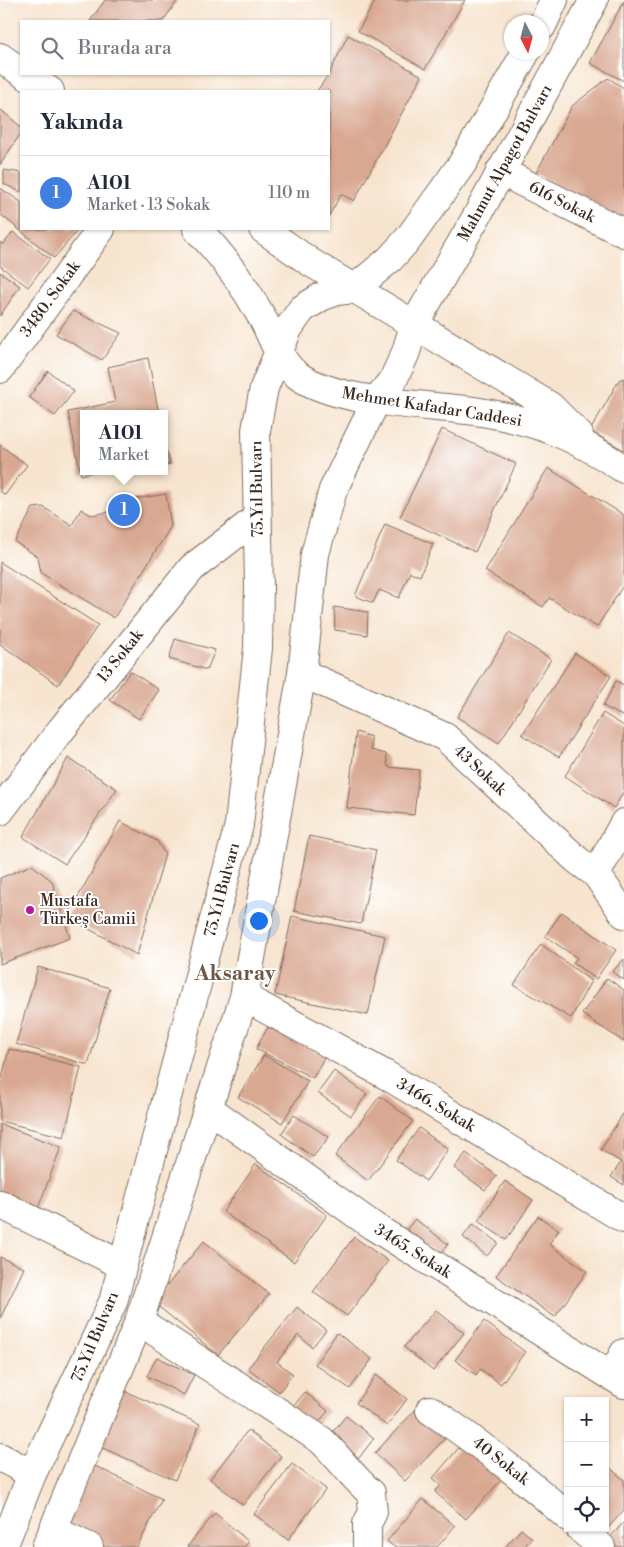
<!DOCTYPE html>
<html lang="tr">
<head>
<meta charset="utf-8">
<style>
	body { margin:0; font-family:"Libre Bodoni",serif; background:#f2f2f3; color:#1f2937 }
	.controls { position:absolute; right:15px; bottom:15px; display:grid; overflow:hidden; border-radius:0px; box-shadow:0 1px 4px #0004 }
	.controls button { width:45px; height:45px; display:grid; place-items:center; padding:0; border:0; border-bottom:1px solid #e0e1e3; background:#fff; color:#1f2937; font:25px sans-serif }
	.compass { position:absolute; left:504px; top:15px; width:45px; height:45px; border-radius:50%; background:#fff; box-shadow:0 1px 4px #0004; rotate:174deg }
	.you { position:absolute; left:258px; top:920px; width:18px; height:18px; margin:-12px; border:4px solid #fff; border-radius:50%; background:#1a73e8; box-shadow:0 0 0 8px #1a73e833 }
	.badge { display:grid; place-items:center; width:32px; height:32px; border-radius:50%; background:#b5179e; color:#fff; font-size:16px; font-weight:700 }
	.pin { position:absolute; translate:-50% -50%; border:2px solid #fff; box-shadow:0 1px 5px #0006 }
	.popup { position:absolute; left:80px; top:410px; width:88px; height:65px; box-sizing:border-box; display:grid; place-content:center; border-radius:0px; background:#fff; filter:drop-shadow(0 1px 4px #0005); font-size:16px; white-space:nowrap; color:#747a83 }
	.popup b { font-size:19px; color:#1f2937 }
	.popup::after { content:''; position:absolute; left:50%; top:100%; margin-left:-10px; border:10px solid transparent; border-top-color:#fff }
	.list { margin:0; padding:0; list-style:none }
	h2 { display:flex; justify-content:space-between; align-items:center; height:65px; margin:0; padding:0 20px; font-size:21px }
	h2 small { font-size:16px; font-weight:400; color:#747a83 }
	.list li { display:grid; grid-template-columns:32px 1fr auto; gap:15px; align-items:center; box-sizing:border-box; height:75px; padding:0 20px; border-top:1px solid #e0e1e3 }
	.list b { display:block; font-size:19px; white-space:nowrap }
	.list p { margin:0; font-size:16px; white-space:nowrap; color:#747a83 }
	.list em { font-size:16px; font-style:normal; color:#747a83 }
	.icon { flex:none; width:28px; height:28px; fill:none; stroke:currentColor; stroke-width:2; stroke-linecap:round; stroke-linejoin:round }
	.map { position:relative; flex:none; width:624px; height:1547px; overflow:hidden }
	.search { position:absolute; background:#fff; box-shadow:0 1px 4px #0004; left:20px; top:20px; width:310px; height:55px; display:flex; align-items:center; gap:12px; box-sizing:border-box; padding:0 18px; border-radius:0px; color:#747a83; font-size:19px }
	.panel { position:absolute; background:#fff; box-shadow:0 1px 4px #0004; left:20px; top:90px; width:310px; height:140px; border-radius:0px }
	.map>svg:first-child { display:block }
	.building { fill:#d9a892 }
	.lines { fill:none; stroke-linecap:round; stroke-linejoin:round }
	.minor-casing { stroke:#7d6b5c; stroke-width:30 }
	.major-casing { stroke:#7d6b5c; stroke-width:30 }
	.minor { stroke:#fff; stroke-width:28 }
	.major { stroke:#fff; stroke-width:28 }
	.poi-dot { fill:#b5179e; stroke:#fff; stroke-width:2 }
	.labels { text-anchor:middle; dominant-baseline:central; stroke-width:4; stroke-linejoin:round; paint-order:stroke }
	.street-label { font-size:16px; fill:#3b2a1e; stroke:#fff }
	.poi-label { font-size:16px; fill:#3b2a1e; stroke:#fff; text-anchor:start }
	.district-label { font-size:21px; font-weight:bold; fill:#725647; stroke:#fff }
</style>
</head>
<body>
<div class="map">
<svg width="624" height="1547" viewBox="0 0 624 1547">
	<rect width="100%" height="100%" fill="#fff"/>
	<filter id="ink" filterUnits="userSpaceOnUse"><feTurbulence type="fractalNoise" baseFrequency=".02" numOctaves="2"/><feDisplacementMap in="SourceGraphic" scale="10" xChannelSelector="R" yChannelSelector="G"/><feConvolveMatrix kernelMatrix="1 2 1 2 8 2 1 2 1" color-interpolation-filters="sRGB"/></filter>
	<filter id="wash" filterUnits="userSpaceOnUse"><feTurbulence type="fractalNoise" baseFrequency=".0096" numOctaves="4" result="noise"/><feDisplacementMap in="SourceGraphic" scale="20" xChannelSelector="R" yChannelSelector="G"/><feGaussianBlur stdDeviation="1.12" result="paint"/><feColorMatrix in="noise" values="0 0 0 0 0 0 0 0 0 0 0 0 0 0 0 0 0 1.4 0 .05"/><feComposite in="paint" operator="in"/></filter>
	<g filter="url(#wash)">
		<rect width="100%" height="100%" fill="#f7e4cf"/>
		<g id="blocks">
			<!-- building -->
			<path class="building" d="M105,0H178L163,21H90Z
				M376,0H465L425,69L358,31Z
				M624,1V81L590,63Z
				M348,35L422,76L354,201L341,194L329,216V91H317L329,74Z
				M608,78L624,88V222L536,173L572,106Z
				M0,109L21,127V133L0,165Z
				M4,170L21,173V192L4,184Z
				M0,188L21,202V229H79L54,258L0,214Z
				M13,232L50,259L28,287L0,266V242L3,245Z
				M0,272L20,286L0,316Z
				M73,311L121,333L102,360L56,334Z
				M148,358L159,414H84V471L93,472L81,475L68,412L115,402L108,367Z
				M48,371L74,391L55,416L29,397Z
				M624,378V450L590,431L619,380Z
				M442,429L516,464L475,552L400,517Z
				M164,441L170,464L164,466Z
				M0,445L27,465L5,495L0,491Z
				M548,468L624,515V584L597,627L549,598L543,607L485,571Z
				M166,494L171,526L114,618L41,573L38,557L15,542L33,508L43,507L72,525L81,509L91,515L115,511L122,501Z
				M385,524L433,544L420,576L410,572L399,598L379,590L373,603L355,596Z
				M0,562L98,625L58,685L0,644Z
				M334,607L368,612L367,635L335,630Z
				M509,633L551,659L499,743L457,717Z
				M175,639L215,650L207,670L169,659Z
				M575,653L611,676L559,757L522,735Z
				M130,671L159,690L139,719L110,700Z
				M616,681L624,685V717L603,706Z
				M603,713L624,726V791L614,808L565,776Z
				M356,732L371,737V750L386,754L388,767L419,770L414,815L347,808Z
				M68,758L117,789L65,864L23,837Z
				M120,821L157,841L165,854L137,955L67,917Z
				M309,836L376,850L361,924L294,911Z
				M32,865L52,881L70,938L0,964V878Z
				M562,912L616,950L596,979L573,963L577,958L545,936Z
				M292,916L385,936L368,1015L275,995Z
				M541,944L591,981L571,1018L514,985Z
				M624,959V980L612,972Z
				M38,967L110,988L88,1065L16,1044Z
				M607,978L624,990V1042L582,1014Z
				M268,1027L325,1056L313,1078L256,1049Z
				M9,1049L81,1067L64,1137L0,1121V1086Z
				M264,1055L308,1081L282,1123L238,1097Z
				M334,1071L367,1094L351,1116L318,1093Z
				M380,1096L413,1121L368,1181L335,1156Z
				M624,1112V1185L611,1177L621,1162L601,1150Z
				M294,1115L329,1137L313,1157L281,1134Z
				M0,1124L61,1147L34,1219L0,1207Z
				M419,1128L448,1149L426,1181L396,1160Z
				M466,1153L497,1176L485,1190L454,1168Z
				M256,1164L327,1215L294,1262L223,1212Z
				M505,1181L533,1200L506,1240L478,1221Z
				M538,1216L559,1230L549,1244L587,1271L555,1317L496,1276Z
				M415,1219L448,1244L439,1256L406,1230Z
				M473,1224L498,1243L487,1256L463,1237Z
				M354,1237L388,1261L347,1316L313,1292Z
				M204,1241L269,1294L218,1355L153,1302Z
				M0,1257L24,1268L0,1319Z
				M297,1307L326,1330L312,1347L298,1335L277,1362L293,1374L279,1392L248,1368Z
				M436,1310L464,1333L433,1371L404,1347Z
				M484,1321L525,1352L501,1384L480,1369L476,1375L455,1360Z
				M337,1333L372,1359L350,1389L315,1364Z
				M157,1357L194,1375L184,1395L147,1376Z
				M376,1375L407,1399L387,1426L356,1403Z
				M122,1390L200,1424L175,1480L98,1446Z
				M305,1392L328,1411L315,1427L292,1408Z
				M418,1407L448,1435L405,1481L375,1453Z
				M346,1416L374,1438L359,1458L330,1435Z
				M248,1430L281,1456L243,1505L210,1479Z
				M463,1443L503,1478L466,1519L435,1492L441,1485L433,1478Z
				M292,1464L326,1489L288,1540L254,1514Z
				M95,1466L162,1499L137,1547H100L63,1529Z
				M608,1466L624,1480V1510L601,1536L591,1528H605V1470Z
				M423,1499L455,1526L437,1547H394L387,1541Z
				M215,1513L249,1542L244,1547H187Z
				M624,1522V1547H610L605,1543Z
				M521,1529L532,1538L524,1547H505Z"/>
		</g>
	</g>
	<g filter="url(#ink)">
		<use href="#blocks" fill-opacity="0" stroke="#7d6b5c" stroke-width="1"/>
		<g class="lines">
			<!-- minor casing -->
			<g class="minor-casing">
				<path id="minor" d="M500,171L624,233
					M0,369L101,229
					M302,673L445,737L577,860L596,874L624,914
					M0,811L61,730L192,568L257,518
					M596,874L624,823
					M244,997L386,1075L624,1219
					M208,1108L373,1226L624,1384
					M0,1204L122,1265
					M139,1321L321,1440C339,1457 352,1477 371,1493L373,1512L367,1524V1547
					M612,1376L624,1353
					M430,1410C478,1442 524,1478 568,1517
					M0,1457L32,1474
					M580,1528L601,1547
					M53,1530L89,1547"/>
			</g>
			<!-- major casing -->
			<g class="major-casing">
				<path id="major" d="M542,26L554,0
					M0,57L21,72
					M24,74L50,91
					M197,229C222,255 243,283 260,314C273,335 278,363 300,377C342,404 424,404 474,411C535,420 573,435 624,469
					M263,229L310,262L550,406L579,435
					M3,1547L32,1474L113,1302L239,825L258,648L259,586L256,430L264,388L288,329L302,309L321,297L337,291L354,289L390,259L409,238L462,164L526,52
					M46,1547L139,1321L244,997L302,673L315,554L333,490L377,399L393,380L406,352L414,325L478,214L594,0"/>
			</g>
			<!-- minor -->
			<use href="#minor" class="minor"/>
			<!-- major -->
			<use href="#major" class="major"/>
		</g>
	</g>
	<!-- markers -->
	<circle class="poi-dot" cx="30" cy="910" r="5"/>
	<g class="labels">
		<!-- street labels -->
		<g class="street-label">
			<text transform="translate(505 163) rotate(-61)">Mahmut Alpagot Bulvarı</text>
			<text transform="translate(562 202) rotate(27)">616 Sokak</text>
			<text transform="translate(50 299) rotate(-54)">3480. Sokak</text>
			<text transform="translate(432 407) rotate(9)">Mehmet Kafadar Caddesi</text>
			<text transform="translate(257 489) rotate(-91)">75.Yıl Bulvarı</text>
			<text transform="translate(120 656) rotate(-51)">13 Sokak</text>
			<text transform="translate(480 770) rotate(43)">43 Sokak</text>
			<text transform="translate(222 890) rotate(-75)">75.Yıl Bulvarı</text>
			<text transform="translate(436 1105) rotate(31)">3466. Sokak</text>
			<text transform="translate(413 1251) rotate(32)">3465. Sokak</text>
			<text transform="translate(95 1337) rotate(-67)">75.Yıl Bulvarı</text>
			<text transform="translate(501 1461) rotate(38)">40 Sokak</text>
		</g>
		<!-- poi labels -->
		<g class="poi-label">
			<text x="40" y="901">Mustafa<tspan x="40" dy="18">Türkeş Camii</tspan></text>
		</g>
		<!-- district labels -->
		<g class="district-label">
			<text x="235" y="974">Aksaray</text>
		</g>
	</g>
</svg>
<div class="controls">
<button>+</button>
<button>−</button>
<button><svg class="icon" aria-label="locate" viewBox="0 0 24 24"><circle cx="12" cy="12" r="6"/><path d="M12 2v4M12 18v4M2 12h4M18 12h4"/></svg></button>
</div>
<svg class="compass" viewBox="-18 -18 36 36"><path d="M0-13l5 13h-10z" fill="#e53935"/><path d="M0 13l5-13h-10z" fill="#747a83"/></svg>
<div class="you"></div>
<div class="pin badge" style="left:124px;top:510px;background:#3f7fe0">1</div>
<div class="popup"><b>A101</b>Market</div>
<div class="search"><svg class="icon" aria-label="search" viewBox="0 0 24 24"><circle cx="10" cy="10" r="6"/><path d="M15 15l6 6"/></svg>Burada ara</div>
<section class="panel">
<h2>Yakında<small></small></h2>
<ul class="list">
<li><span class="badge" style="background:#3f7fe0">1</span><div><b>A101</b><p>Market · 13 Sokak</p></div><em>110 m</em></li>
</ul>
</section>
</div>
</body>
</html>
